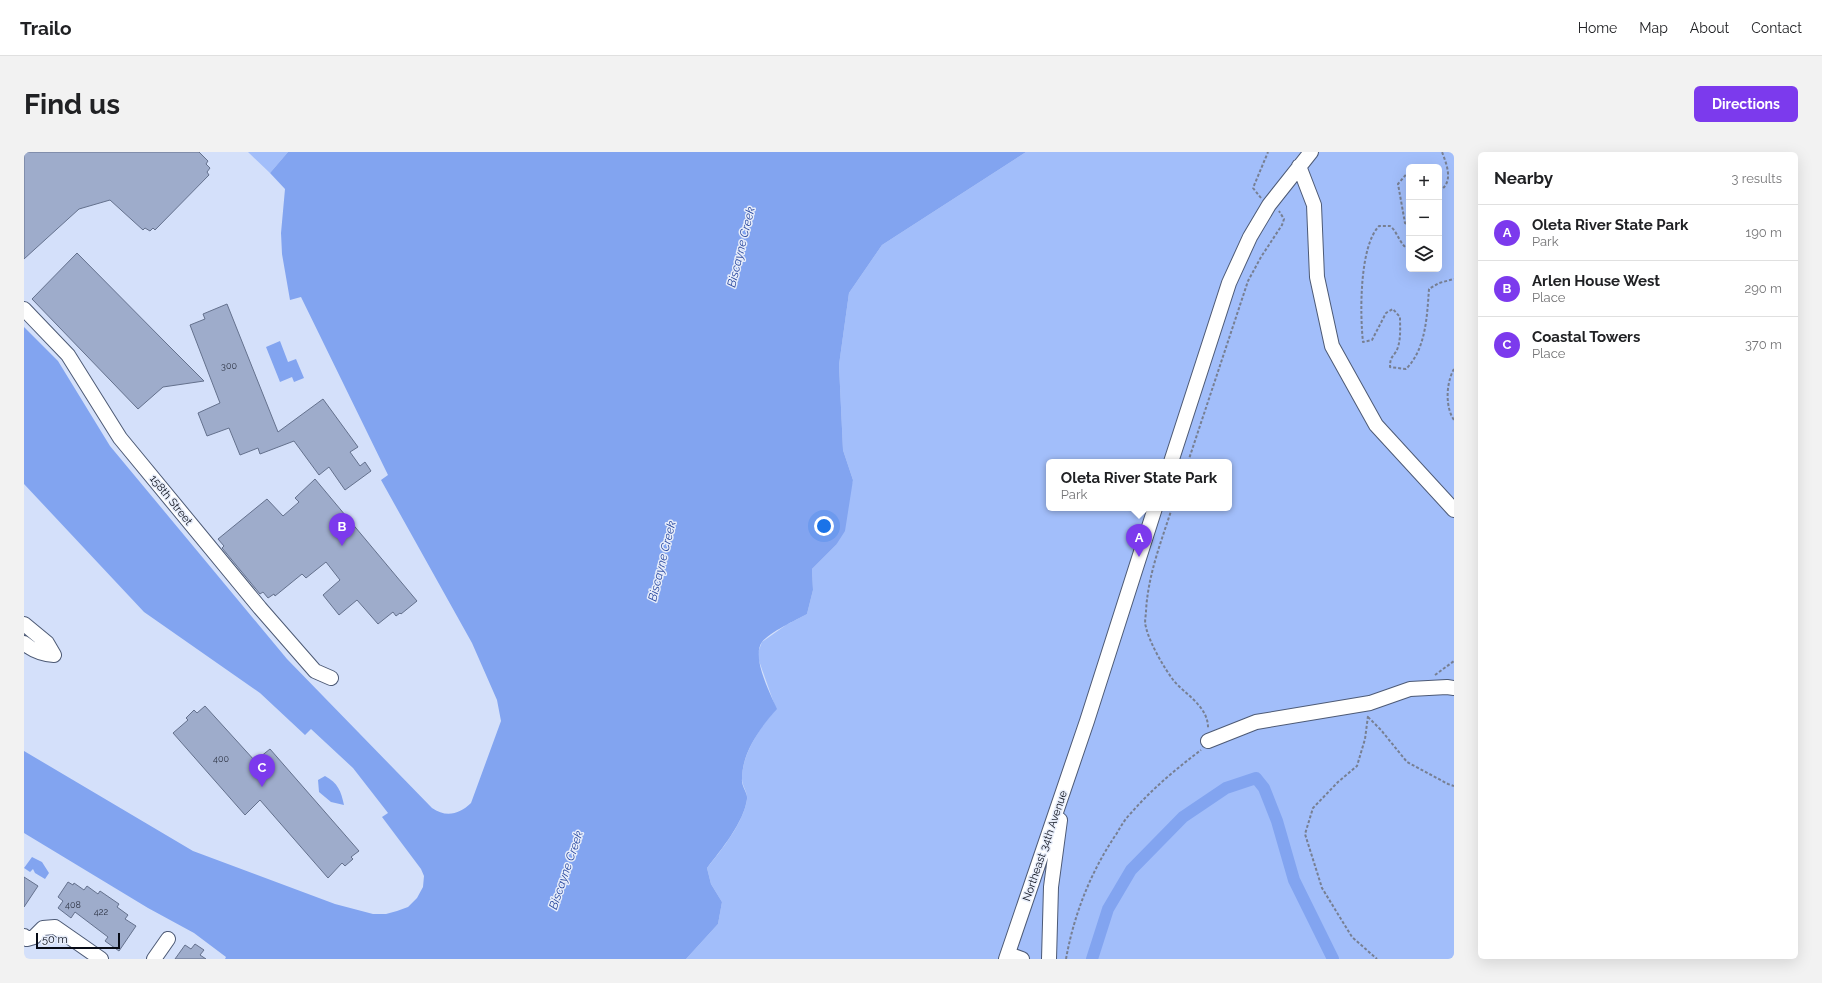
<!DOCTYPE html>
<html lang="en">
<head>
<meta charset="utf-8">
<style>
	body { margin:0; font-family:Raleway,sans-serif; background:#f2f2f2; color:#202124 }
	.controls { position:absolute; right:12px; top:12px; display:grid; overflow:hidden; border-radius:6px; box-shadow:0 4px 16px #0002 }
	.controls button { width:36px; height:36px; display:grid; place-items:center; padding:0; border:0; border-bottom:1px solid #e0e0e0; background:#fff; color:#202124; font:20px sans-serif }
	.scale { position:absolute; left:12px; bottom:10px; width:84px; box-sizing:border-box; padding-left:4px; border:2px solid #070b16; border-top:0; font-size:11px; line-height:14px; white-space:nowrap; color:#070b16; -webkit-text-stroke:3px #e7edfa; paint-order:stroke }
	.you { position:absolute; left:800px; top:374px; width:14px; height:14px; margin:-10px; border:3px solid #fff; border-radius:50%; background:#1a73e8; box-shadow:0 0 0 6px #1a73e833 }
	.badge { display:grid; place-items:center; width:26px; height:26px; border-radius:50%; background:#7c3aed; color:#fff; font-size:13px; font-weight:700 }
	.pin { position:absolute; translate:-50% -33px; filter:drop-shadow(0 1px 2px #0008) }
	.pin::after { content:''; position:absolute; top:21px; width:14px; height:12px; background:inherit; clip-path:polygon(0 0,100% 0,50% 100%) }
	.popup { position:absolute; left:1022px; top:307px; width:186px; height:52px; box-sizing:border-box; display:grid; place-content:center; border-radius:6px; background:#fff; filter:drop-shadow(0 1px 3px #0005); font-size:13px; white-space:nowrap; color:#757577 }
	.popup b { font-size:15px; color:#202124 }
	.popup::after { content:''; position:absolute; left:50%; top:100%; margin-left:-8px; border:8px solid transparent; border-top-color:#fff }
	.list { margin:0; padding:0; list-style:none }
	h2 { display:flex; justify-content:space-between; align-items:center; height:52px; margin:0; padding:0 16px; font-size:17px }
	h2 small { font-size:13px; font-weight:400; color:#757577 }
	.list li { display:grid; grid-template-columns:26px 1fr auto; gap:12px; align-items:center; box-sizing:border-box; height:56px; padding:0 16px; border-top:1px solid #e0e0e0 }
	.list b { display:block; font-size:15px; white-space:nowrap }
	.list p { margin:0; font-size:13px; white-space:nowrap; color:#757577 }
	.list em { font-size:13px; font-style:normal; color:#757577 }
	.icon { flex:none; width:22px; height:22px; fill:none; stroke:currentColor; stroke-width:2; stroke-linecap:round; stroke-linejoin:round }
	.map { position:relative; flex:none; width:1430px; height:807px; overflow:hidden; border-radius:6px }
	header { display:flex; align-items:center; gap:24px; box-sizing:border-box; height:56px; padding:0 20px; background:#fff; border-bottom:1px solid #e0e0e0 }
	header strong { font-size:19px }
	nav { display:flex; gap:22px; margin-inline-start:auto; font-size:14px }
	.intro { display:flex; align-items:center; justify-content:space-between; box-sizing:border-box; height:96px; padding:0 24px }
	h1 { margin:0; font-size:28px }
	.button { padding:10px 18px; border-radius:6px; background:#7c3aed; color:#fff; font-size:14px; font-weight:700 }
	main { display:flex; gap:24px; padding:0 24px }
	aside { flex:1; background:#fff; border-radius:6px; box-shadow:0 4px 16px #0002 }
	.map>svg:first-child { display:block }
	.green { fill:#a2befa; fill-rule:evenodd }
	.water { fill:#82a4f0 }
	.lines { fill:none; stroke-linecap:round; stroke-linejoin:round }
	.canal { stroke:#82a4f0; stroke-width:12 }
	.building { fill:#9eaccb; stroke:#64718d }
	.minor-casing { stroke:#4d5a75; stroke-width:16 }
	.path { stroke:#777f92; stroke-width:2; stroke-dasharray:3 2; stroke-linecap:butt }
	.minor { stroke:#fff; stroke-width:14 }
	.labels { text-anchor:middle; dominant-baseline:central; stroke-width:3; stroke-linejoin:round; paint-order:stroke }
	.number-label { font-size:9px; fill:#2d3343 }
	.street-label { font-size:11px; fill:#070b16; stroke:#e7edfa }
	.water-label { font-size:12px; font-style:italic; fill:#27479f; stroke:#e7edfa }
</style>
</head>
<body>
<header>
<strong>Trailo</strong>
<nav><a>Home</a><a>Map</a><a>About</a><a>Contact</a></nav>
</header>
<div class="intro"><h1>Find us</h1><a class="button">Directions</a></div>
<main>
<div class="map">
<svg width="1430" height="807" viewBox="0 0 1430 807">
	<rect width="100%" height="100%" fill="#d4e0fa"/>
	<!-- green -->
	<path class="green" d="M224,0H264L246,21Z
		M1002,0H1430V807H662L694,772L698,750L687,732L683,716C697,699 720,670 723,647C724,641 718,634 718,627C718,601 736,576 752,557L733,503L738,490L762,473L783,462L789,438L788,417L812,393L829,328L819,298L815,213L825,141L858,93ZM1385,15H1415V117H1385ZM1025,310H1205V356H1025Z"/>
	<!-- water -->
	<path class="water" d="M264,0H1002L858,93L825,141L815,213L819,298L829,328L821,379L812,393L788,417L789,438L783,462C772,468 746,480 738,490C727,505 746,541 753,557C736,576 718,600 718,627C717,634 724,641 723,647C720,670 697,698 683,716L687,732L698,750L694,772L662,807H201L202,805L170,781L124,756L0,681V599L169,699L311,752L349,762H362L373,759L384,755L393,746L399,735L400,724L397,717L358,665L364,661L329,616L287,577L281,583L236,541L120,460L0,332V175L34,209L86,294L263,507L408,656C422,666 436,662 447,651L477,569L473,548L448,491L357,328L364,323L277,145L266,148L258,102L257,81L261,37L246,21Z
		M256,189L264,210L272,207L280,226L270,230L268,225L256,230L242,195Z
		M301,624C314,631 317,639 320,653L307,650L295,640L294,628Z
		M8,705L18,710L25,721L21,727L11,721L9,717L6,720L0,716Z"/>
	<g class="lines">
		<!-- canal -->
		<path class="canal" d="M1068,807L1084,757L1107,718L1159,665L1202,636L1232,626L1240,636L1253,669L1270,728L1309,807"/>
	</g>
	<!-- building -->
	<path class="building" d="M0,0H175L184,9L182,12L186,16L183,20L185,23L131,78L129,76L126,79L121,76L119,78L86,48L55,57L0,107Z
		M53,101L143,192L180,229L139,235L114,257L8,147Z
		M203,152L254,280L299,247L334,295L326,300L336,314L341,310L347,319L321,338L305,315L295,323L270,289L236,302L234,296L216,303L205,276L183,284L174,261L196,251L166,173L181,167L179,162Z
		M291,327L393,449L377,462L376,461L372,464L369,460L354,472L333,448L315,463L299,443L316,428L302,410L282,426L278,422L251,444L250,442L244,446L239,440L236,442L198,396L200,394L194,387L243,347L259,364L275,350L271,346Z
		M181,554L231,609L246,597L335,699L327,705L329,707L321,714L318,711L304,726L236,648L221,663L149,581L164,568L162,566L170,558L173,561Z
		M0,725L14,734L0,755Z
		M44,730L49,733L50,731L60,738L63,734L74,742L76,739L95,752L93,755L104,763L101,767L112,774L95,799L81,789L84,785L51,760L47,766L34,756L39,749L34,745Z
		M171,792L180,798L176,803L182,807H151L161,793L167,797Z"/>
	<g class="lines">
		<!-- minor casing -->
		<g class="minor-casing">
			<path id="minor" d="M1275,14L1290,53L1293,125L1308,194L1352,273L1430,358
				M0,157L44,203L96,286L236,456L291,519L307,526
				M1147,310L1205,131L1226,85L1245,53L1287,0
				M0,472L23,491L30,503C18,502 9,499 0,491
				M1184,589L1232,570L1346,551L1386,537L1423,535L1430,536
				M0,784L3,787L10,785L19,776L31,775L77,807
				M984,802L998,807
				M130,807L144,787
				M982,807L1063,569L1131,356
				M1025,807L1027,735L1036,668"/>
		</g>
		<!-- path -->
		<path class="path" d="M1385,19L1374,32L1381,71L1385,73
			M1415,39C1430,31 1423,13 1418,0
			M1237,46L1229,36L1244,0
			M1385,98C1375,92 1374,80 1366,74H1355C1335,95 1336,163 1339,190L1348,188L1362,161L1369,157L1376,165C1376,175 1377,185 1374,195C1371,205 1366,202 1366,215L1382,217C1402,197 1403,164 1405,137L1415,131L1430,127
			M1430,217C1422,231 1421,255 1430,268
			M1164,310L1224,129L1237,105L1258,73L1260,67L1255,59
			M1148,356C1137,390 1124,423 1122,459C1122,464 1120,470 1122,475C1125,490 1140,516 1150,529C1162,543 1185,555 1184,577
			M1411,523L1430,509
			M1344,564L1341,587L1333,614L1314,630L1289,656L1281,682L1298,736L1328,785L1353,807
			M1344,565L1357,578L1383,610L1424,632L1430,634
			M1042,807C1050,762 1067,719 1093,681C1097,674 1101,667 1107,661C1128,637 1152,617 1177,598"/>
		<!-- minor -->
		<use href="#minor" class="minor"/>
	</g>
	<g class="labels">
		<!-- number labels -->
		<g class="number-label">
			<text x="205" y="214">300</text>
			<text x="197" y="607">400</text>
			<text x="49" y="753">408</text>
			<text x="77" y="760">422</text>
		</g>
		<!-- street labels -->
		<g class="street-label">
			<text transform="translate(147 348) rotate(51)">158th Street</text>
			<text transform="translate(1021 694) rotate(-71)">Northeast 34th Avenue</text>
		</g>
		<!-- water labels -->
		<g class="water-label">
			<text transform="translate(717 95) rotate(-76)">Biscayne Creek</text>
			<text transform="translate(638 409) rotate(-76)">Biscayne Creek</text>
			<text transform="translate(542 718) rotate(-71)">Biscayne Creek</text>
		</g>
	</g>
</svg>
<div class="controls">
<button>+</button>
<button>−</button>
<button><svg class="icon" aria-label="layers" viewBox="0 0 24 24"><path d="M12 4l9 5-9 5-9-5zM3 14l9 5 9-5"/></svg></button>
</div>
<div class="scale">50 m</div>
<div class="you"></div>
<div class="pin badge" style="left:1115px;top:405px">A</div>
<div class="popup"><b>Oleta River State Park</b>Park</div>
<div class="pin badge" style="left:318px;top:394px">B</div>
<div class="pin badge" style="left:238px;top:635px">C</div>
</div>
<aside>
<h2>Nearby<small>3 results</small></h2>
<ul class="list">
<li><span class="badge">A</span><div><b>Oleta River State Park</b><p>Park</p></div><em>190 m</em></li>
<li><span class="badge">B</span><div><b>Arlen House West</b><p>Place</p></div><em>290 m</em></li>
<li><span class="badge">C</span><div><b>Coastal Towers</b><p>Place</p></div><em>370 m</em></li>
</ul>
</aside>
</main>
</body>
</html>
